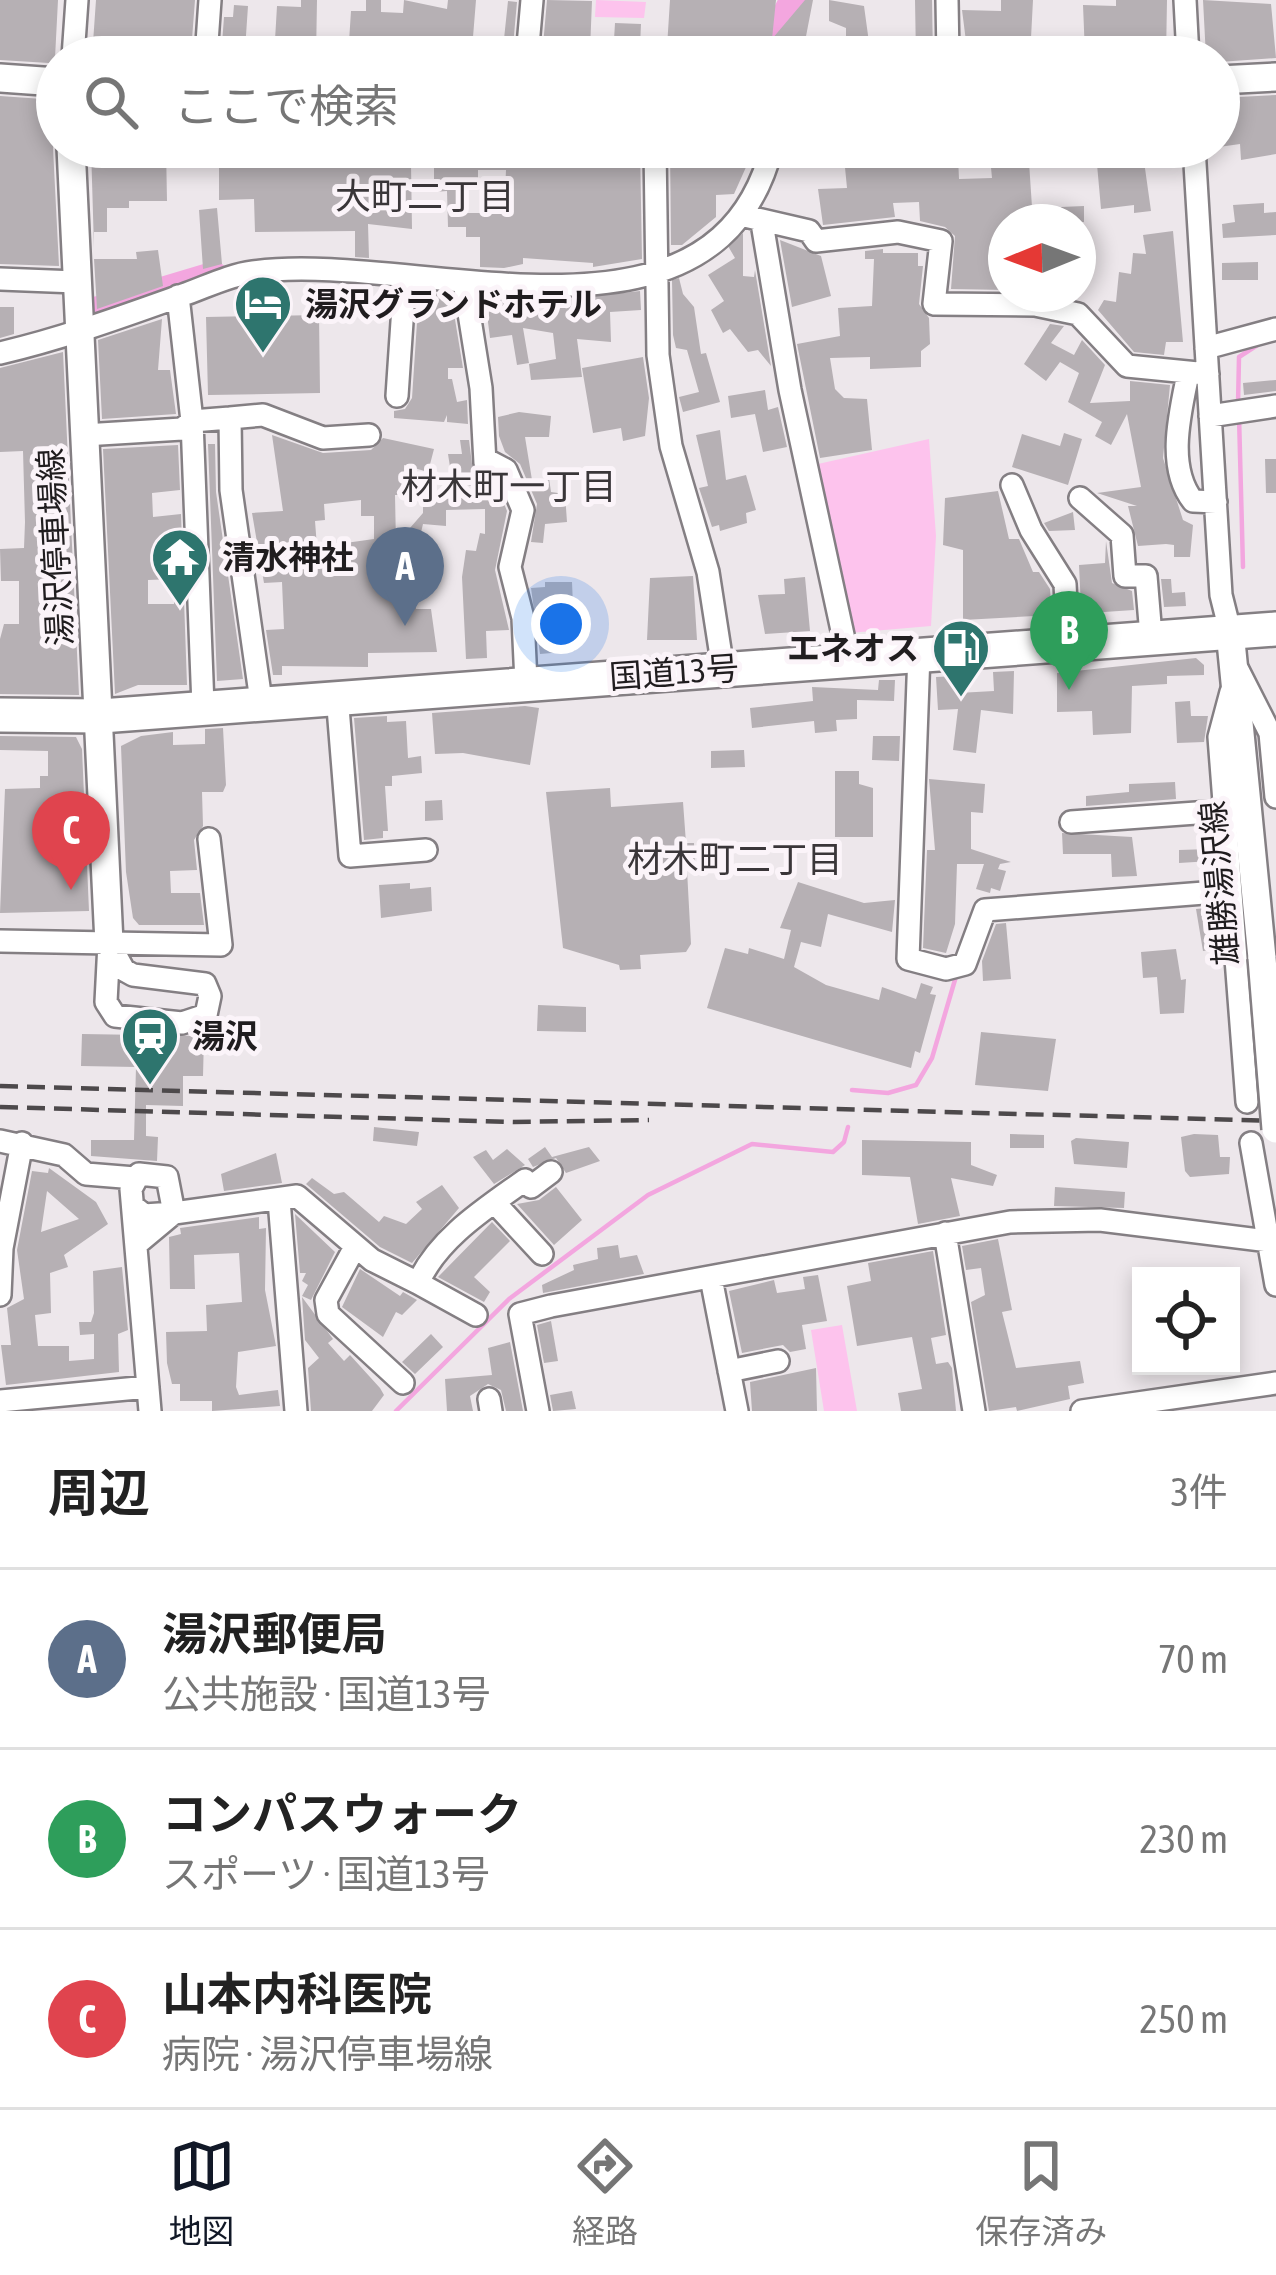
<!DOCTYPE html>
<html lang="ja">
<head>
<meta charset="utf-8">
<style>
	body { margin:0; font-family:"Asap Condensed","Noto Sans JP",sans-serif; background:#f2f2f2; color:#222 }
	.controls { position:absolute; right:36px; bottom:36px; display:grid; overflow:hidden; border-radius:0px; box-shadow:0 6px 18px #0003 }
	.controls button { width:108px; height:108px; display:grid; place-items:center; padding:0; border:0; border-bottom:3px solid #e0e0e0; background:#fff; color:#222; font:60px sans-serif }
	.compass { position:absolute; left:988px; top:204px; width:108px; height:108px; border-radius:50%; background:#fff; box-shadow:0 6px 18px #0003; rotate:269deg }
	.you { position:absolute; left:561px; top:624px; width:42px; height:42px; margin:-30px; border:9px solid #fff; border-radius:50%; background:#1a73e8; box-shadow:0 0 0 18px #1a73e833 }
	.badge { display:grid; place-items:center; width:78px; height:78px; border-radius:50%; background:#111827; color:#fff; font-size:39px; font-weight:700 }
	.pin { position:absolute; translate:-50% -99px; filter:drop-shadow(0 3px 6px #0008) }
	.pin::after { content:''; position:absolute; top:63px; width:42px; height:36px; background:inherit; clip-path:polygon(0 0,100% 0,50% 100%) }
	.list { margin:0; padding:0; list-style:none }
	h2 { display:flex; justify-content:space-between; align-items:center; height:156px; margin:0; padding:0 48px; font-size:51px }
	h2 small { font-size:39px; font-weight:400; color:#767676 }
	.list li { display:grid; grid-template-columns:78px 1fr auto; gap:36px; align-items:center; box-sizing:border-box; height:180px; padding:0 48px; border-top:3px solid #e0e0e0 }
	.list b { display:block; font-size:45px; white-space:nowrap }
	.list p { margin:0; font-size:39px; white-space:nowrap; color:#767676 }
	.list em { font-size:39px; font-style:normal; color:#767676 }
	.icon { flex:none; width:66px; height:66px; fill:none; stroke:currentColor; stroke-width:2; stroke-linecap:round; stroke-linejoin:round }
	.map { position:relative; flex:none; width:1276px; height:1411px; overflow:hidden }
	.search { position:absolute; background:#fff; box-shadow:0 6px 18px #0003; left:36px; right:36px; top:36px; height:132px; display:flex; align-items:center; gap:30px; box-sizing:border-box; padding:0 42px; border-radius:66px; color:#767676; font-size:45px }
	.sheet { height:696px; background:#fff }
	nav { display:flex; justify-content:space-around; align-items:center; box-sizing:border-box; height:168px; border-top:3px solid #e0e0e0; background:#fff; font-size:33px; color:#767676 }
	nav a { display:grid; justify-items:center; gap:6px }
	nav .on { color:#111827 }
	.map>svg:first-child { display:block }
	.green { fill:#fdc3ed }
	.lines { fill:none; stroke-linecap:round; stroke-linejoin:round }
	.stream { stroke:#f3a6df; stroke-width:4.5 }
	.river { stroke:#f3a6df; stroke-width:27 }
	.building { fill:#b6b0b4; fill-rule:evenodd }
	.minor-casing { stroke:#847f83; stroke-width:26 }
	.major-casing { stroke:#847f83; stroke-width:32 }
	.highway-casing { stroke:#847f83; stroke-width:38 }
	.minor { stroke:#fff; stroke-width:21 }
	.major { stroke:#fff; stroke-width:27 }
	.highway { stroke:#fff; stroke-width:33 }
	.rail { stroke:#4d494b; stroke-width:4.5; stroke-dasharray:18 9; stroke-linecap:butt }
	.major-bridge-casing { stroke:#847f83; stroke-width:32; stroke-linecap:butt }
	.major-bridge { stroke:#fff; stroke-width:27 }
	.labels { text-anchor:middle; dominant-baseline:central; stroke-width:10; stroke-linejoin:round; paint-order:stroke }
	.poi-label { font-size:33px; font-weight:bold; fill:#201d1f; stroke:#fbf4f9; text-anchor:start }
	.street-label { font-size:33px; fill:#201d1f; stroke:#fbf4f9 }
	.neighbourhood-label { font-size:36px; fill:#3a3639; stroke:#fbf4f9 }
</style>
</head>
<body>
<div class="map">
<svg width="1276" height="1411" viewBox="0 0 1276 1411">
	<rect width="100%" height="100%" fill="#ede7eb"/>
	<!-- green -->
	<path class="green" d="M596,0L646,2L644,18L595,17Z
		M929,439L936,536L931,626L849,633L818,464Z
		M842,1325L857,1411H824L811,1330Z"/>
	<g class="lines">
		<!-- stream -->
		<path class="stream" d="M1238,405L1239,357L1259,344
			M1239,416L1243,567
			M852,1090L888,1093L916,1085L932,1058L957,973
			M396,1411L509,1299L648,1195L752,1144L833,1152L844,1142L848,1127"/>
		<!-- river -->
		<path class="river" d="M776,57L779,27L793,0
			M97,310L214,275"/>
	</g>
	<!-- building -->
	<path class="building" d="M0,0H58L55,58L49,63L0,60Z
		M96,0H195L191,52L177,51V57H92Z
		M301,0H317L316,57H274L277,6L301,7Z
		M366,0H381V12L403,13L404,0L447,9L448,0H476L473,37L504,39L508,1L517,2L512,57H348L351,11H366Z
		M547,0L592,1L590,50L576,49V57H542Z
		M670,0H776L772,39L805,0H813L802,57H613L615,23L641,24L640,46L667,47Z
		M829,0L864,6L871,57H855V39H846V28L829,21Z
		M915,0H932L933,57H916Z
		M1001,0H1033L1031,38H1015V57H968L962,10L1001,11Z
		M1116,0H1167L1166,57L1085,54L1083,5L1116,6Z
		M1203,0L1271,4L1276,58L1219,62V57H1206Z
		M234,5L248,6L245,50H229L228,57H221L224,17H233Z
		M1276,95V154L1241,160L1240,144L1219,147V98Z
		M0,96L57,100L53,148L59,266L0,264Z
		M91,147H166L167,201H129V208H107V232H94V248Z
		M219,147H241V164H411L412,229L368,224L369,258L355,257V231L255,232L254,199L219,200Z
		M434,147H640L642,259L593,267V263L523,258V264L504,268L480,267V237H466V227H448L447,191L434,192ZM478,170H506L504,213H461V186L478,187Z
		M670,147H755L734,194L716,195V217L682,245H671Z
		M843,147H912L914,161L958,157L959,179L992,178L989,147H1028L1033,222H1006V290L951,289L955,236L945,227L920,221L919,202L893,203L895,217L823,225L818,189L847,188Z
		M1142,147L1151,211L1134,213V205L1101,209L1096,153Z
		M1264,203V213L1276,212V235L1223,238L1222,224L1235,222L1233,205Z
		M1084,206V222H1062L1061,207Z
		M217,208L222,264L203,269L199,210Z
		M1173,231L1183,342H1166L1164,355L1134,352L1098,310L1104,300L1116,302L1119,272L1131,274L1133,253L1146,254L1143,235Z
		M743,233V276L754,277L755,270L771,366L758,350L748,352L730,329L723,333L711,310L724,301L708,275L735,258L728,246Z
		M780,240L821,256L831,296L792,307Z
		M883,249V253H918V266H923L919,304L929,318L930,344L921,351V367L870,369V357L830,358L835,389L844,398L867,399L872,450L820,458L797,344L840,336L838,308L872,306L874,259H865V251Z
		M158,250L163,286L97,309L94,259H137L136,252Z
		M1258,262V280H1222V263Z
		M679,278L683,294L694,307L701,354L706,353L720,402L683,412L679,397L699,392L687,350L676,348L673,335L672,280Z
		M640,291L641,310L610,312L611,342L577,339L582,377L531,380L529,364L556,359L553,333L523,328L529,363L517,365L512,335L490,338L485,298H503L505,312H549L550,301Z
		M419,292L451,295L463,368H448V379H452L457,402L467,400L468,424L447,422V415L444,422L394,418V411L405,409L412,398Z
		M0,307H14V334L0,338Z
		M319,315L320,393L208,395L206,317Z
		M162,319L158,370H170L176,414L102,419L98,340Z
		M1050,324L1064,326L1051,343L1074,355L1082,340L1105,365L1090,403L1130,401V381L1170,385L1163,458L1183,520L1193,525L1190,557H1174V545L1166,544L1138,546L1128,506H1137L1097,493L1141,487L1127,414L1111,445L1095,436L1102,422L1068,402L1079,373L1060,362L1046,381L1024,364Z
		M63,352L79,695L0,694V639L4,624H19V581H1L0,549L24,548L25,522L23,451L0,452V368Z
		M643,357L649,398L645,436L623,441L621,428L593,433L582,368Z
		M1276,380V391L1244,395L1243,383Z
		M765,390L768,410L778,407L787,447L763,452L755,414L731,418L728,396Z
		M519,412L551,416L549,437H525L532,480L549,478L551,492L565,494L567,522L545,524L543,543L531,542L537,504L520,464L505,452L499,436L498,417Z
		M720,430L726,480L746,475L756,510L746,513L747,523L720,531L719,525L712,527L699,488L708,486L696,435Z
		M1064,433L1082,439L1068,485L1012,467L1022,434L1060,446Z
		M272,435L323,453L371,450L383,438L434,449L428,472L404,465V495H395L396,544L423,513V500L501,496L507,511L495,570L509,630L486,631L487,658L466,659L462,577L466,550L476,551L480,533L485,534V509L446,510V526L423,524L413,566L416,609H431L437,652L368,653V667L282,666V675H273L266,630L284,629L282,582L264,583L252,513L283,511ZM361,500V516H374V539L317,547L315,521L325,520L324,504Z
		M460,440H469L473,472L494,481L500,495L452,480L448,454H462Z
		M208,444H215L216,492L243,679L217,681Z
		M178,445L180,490L152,493L153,517L181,514L187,685H138L115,694L103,449ZM174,579V604H148V580Z
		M1265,459H1276V493H1266Z
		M998,491L1009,539H1019L1033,572H1039L1050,589L1052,615L963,620V550L943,545L945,498Z
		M1073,512L1075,530L1049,531L1044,523Z
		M1106,541L1112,583L1132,591L1134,610L1089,613V608H1081L1079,565L1105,563Z
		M693,576L697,640H647L650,578Z
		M805,577L810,631L765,634L758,595L785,594L784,579Z
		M1161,579H1171L1172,593L1185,592L1186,606L1164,607Z
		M545,582H572L575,651L540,654L531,588L545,587Z
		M1196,658L1204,665V675L1167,676V684L1132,686L1131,733L1093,735L1092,711L1057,712V673Z
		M1014,671L1013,714L981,710L976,753L953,750L958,709L938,710L936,677L957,676L958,693L994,691L993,672Z
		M879,680H895L894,701L857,700V719L836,720L837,731L815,733L814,721L752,728L750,708L813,701L812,687L878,690Z
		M1190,701L1191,716H1208L1204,742L1177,743L1175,702Z
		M525,706L539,708L530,765L463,753L435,754L432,713Z
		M387,716V722L406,721L408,758L421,756L422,773L392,776V786H385L388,831H383V838L364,840L354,718Z
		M223,728L226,785L223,792H202L203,826L194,840L197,870L170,871L171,893H200L204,925H139L133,918L126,872L121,746L141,736L173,732V745L205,744V729Z
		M0,736L76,737L82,749L89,911L0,913L5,789L40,788V776H48V751L0,750Z
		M873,736H900L899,761L872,760Z
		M744,750L745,767L711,768V751Z
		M835,771H859V784L873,788V837H835Z
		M929,779L985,784L983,813L971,812V849L1011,862L1000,864L998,869L1006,871L1000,891L991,888L990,893L976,889L984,864H957L955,924L946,953L923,948L927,850H935Z
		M1175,782L1176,799L1086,806V796L1129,792V784Z
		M610,788L611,807L683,802L686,843H694L695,869L687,870L691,944L686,952L640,955L641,969L620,970L619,965L563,948L546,792Z
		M442,800L443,820L425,821V801Z
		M1062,833L1132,837L1137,876L1112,877L1111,854H1063Z
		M1210,849L1211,861L1179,863V850Z
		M798,882L864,903L895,900L892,932L828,914L821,947L801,942L794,967L826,985L879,1000L882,987L916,999L921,983L933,987L930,994L936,995L920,1053L915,1051L911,1068L707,1008L725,948L748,954L749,948L784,959L791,930L780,928Z
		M410,883V889L431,887L432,911L381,918L379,885Z
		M1217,907L1220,949L1203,951L1196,909Z
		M1006,923L1011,979L983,981L982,961L996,924Z
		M1176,949L1181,980L1186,979L1184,1013L1160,1014L1157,977L1143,978L1141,952Z
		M538,1005L586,1007V1032L537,1031Z
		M981,1032L1056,1039L1048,1091L975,1085Z
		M82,1034L204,1036L203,1076H183V1106L146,1105V1136L158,1137L157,1161L91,1156V1140H134L136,1067L81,1066Z
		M374,1127L419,1132L417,1146L373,1141Z
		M1010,1134L1044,1135V1148H1010Z
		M1194,1134L1218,1135L1220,1157H1230L1229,1174L1190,1177L1185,1171L1181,1137Z
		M1076,1138L1129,1142L1127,1168L1074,1164L1071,1141Z
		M862,1140L971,1142V1165L997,1175L993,1186L951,1178L960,1216L918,1224L910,1177L862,1175Z
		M545,1147L552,1157L589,1147L600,1161L566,1173L556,1158L533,1167L528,1159Z
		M507,1149L525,1165L494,1184L473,1157L486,1150L493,1160Z
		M276,1153L282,1183L224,1191L221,1174Z
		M49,1168L96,1202L108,1224L64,1255L68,1267L50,1273L51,1313L35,1315L38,1346H69V1361L94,1359V1334L80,1335L79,1322H91L94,1313L93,1271L122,1267L128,1330L118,1334L119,1372L6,1385L1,1345H11L7,1308L24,1299L17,1250L32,1171L48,1173ZM47,1191L79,1219L41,1232Z
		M312,1178L334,1194L344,1192L379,1222L384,1216L406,1224L422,1209L416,1202L442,1185L459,1208L412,1263L380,1247L306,1184Z
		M556,1187L582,1220L554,1245L517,1204L539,1200Z
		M1055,1187L1125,1192L1124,1208L1054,1206Z
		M295,1214L335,1252L311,1300L302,1296L308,1285L302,1281L306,1273H300Z
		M259,1217V1229L266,1228L265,1290L276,1346L238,1352L236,1387L239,1395L278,1390L280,1406L212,1411V1401H180V1384H172L167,1363L166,1332L207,1331L206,1305L242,1302L239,1253L194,1255L195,1289H170L169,1237L181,1234L180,1228Z
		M492,1222L510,1241L474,1277L490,1292L484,1302L438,1277Z
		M998,1239L1012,1310L1002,1312L1016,1368L1080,1361L1084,1383L1068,1386L1070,1399L1017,1411L1016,1407L989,1411L971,1302L985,1295L981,1268L966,1270L962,1246Z
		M618,1245L620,1258L637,1255L644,1274L543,1293L542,1285L574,1270L573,1265L598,1259L597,1248Z
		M933,1251L946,1335L931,1338L936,1364L948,1362L952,1368L956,1411H901L898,1393L922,1389L912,1337L857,1346L847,1286L871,1281L868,1263Z
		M360,1269L400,1296L403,1292L417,1300L402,1315L396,1312L383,1337L342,1307Z
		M818,1275L827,1321L802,1325L806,1349L790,1352L783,1345L742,1353L729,1291L774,1280L777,1293L805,1289L803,1277Z
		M302,1297L333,1339L328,1343L344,1361L350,1355L380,1388L384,1395L372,1411H311L308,1368L319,1358L305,1340Z
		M551,1321L558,1361L544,1363L537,1325Z
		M431,1334L443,1347L415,1374L402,1362Z
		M510,1342L523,1411H506L501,1390L488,1384L470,1396L473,1411H447L445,1379L492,1375L488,1348Z
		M816,1368L817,1411H752L750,1382Z
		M572,1391L576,1409L553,1411L550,1395Z"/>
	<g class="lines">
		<!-- minor casing -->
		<g class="minor-casing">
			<path id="minor" d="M947,0L948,57
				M1185,0L1188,57
				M73,57L77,0
				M206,57L210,0
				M527,57L532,0
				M655,147L658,355L671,446L708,572L723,669
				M1194,147L1221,595L1230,631
				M745,216L809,231L816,241L898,232L941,241L934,304L1035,305L1078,314L1127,366L1208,374
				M762,223L790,390L848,658
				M0,279L76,282
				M464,282L481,388L485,463
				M178,296L192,421L230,418L231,490L261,701
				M1206,348L1276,329
				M0,353C61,339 124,316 183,295C206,287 229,275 253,272C413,249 715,373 772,147
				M1188,374C1180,413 1166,467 1193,501L1216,502
				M397,396L405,277
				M1210,416L1276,406
				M230,418L263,415L323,438L369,435
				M84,435L182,429L192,421L203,706
				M485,459L506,470L523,510L510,567L523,618L526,682
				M1012,485L1031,530L1065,584L1068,642
				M1080,498L1122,535L1125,576H1146L1151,636
				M919,653L908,959L946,969L965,964L985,910L1230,891
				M1238,670L1270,733L1276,797
				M1231,692L1219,737L1247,1102
				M337,695L350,856L426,850
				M1071,822L1224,811
				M0,941L221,945L209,839
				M109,943L124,970L133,975L205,984L210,996L206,1015L182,1023L115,1016L106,1002Z
				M0,1141L64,1155L86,1174L135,1178
				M1251,1143L1276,1285
				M279,1200L296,1411
				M494,1202L542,1254
				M133,1206L144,1215L174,1213L167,1177L139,1174L131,1189L150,1411
				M945,1233L974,1411
				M138,1243L174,1213L297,1196L372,1260L418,1283C438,1238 486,1208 525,1180L531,1187L551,1172
				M355,1247L326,1300L328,1314L403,1383
				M711,1278L737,1411
				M418,1283L476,1315
				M0,1295L2,1248L22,1143
				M729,1371L778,1361
				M489,1399L491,1411
				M0,1401L148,1387
				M538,1411L520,1314L551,1306L1010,1222L1100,1220L1276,1242
				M1082,1411L1276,1383"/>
		</g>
		<!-- major casing -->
		<g class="major-casing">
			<path id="major" d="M0,78L57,82
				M1219,80L1276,77
				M71,147L109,943
				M1230,631L1262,958"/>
		</g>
		<!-- highway casing -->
		<g class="highway-casing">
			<path id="highway" d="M0,715L101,716L1276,629"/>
		</g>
		<!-- minor -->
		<use href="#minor" class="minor"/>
		<!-- major -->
		<use href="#major" class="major"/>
		<!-- highway -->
		<use href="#highway" class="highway"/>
		<!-- rail -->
		<path class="rail" d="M0,1086L1276,1121
			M0,1107L513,1122L649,1120"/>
		<!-- major-bridge casing -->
		<g class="major-bridge-casing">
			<path id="major-bridge" d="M1262,958L1276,1129"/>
		</g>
		<!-- major-bridge -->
		<use href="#major-bridge" class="major-bridge"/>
	</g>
	<!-- icons -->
	<defs>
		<g id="hotel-pin" transform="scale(3)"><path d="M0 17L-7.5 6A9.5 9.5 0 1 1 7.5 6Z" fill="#2e756e" stroke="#fbf4f9"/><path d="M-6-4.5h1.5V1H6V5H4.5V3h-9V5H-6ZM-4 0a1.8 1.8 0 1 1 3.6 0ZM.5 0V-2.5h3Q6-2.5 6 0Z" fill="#fff"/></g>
		<g id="temple-pin" transform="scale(3)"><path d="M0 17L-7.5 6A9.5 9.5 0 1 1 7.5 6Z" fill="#2e756e" stroke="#fbf4f9"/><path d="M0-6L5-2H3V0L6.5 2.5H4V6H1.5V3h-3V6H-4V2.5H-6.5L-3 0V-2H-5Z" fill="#fff"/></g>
		<g id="fuel-pin" transform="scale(3)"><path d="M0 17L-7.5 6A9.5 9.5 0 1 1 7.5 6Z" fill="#2e756e" stroke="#fbf4f9"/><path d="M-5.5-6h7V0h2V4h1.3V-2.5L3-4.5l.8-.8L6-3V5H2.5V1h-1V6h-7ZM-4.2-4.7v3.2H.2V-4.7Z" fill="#fff"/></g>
		<g id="station-pin" transform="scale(3)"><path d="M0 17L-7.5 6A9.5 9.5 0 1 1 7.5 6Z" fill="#2e756e" stroke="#fbf4f9"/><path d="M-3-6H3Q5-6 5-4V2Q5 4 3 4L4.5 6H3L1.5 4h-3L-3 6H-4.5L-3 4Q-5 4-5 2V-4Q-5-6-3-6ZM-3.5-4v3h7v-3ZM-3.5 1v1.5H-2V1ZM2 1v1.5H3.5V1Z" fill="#fff"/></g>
	</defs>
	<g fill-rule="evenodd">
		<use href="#hotel-pin" x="263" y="304"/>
		<use href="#temple-pin" x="180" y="557"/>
		<use href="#fuel-pin" x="961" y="648"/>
		<use href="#station-pin" x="150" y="1036"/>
	</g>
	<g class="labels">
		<!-- poi labels -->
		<g class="poi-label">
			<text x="305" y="304">湯沢グランドホテル</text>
			<text x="222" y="557">清水神社</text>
			<text x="919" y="648" text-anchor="end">エネオス</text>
			<text x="192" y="1036">湯沢</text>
		</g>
		<!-- street labels -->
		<g class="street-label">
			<text transform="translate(55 547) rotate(-93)">湯沢停車場線</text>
			<text transform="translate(674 672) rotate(-4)">国道13号</text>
			<text transform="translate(1219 883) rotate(-95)">雄勝湯沢線</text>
		</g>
		<!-- neighbourhood labels -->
		<g class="neighbourhood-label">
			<text x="425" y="196">大町二丁目</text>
			<text x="509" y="486">材木町一丁目</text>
			<text x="735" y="859">材木町二丁目</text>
		</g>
	</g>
</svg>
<div class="controls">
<button><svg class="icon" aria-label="locate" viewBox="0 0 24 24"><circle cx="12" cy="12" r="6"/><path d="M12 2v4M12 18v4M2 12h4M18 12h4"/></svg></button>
</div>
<svg class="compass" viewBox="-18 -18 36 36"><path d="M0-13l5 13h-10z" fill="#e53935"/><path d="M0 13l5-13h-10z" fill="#767676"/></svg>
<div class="you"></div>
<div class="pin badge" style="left:405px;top:626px;background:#5c6f8a">A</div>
<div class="pin badge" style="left:1069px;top:690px;background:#2e9e5b">B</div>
<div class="pin badge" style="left:71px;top:890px;background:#e0444e">C</div>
<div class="search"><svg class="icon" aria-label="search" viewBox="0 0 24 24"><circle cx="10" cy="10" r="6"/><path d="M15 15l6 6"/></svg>ここで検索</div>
</div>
<section class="sheet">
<h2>周辺<small>3件</small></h2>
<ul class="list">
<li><span class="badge" style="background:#5c6f8a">A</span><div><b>湯沢郵便局</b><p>公共施設 · 国道13号</p></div><em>70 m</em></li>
<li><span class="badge" style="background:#2e9e5b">B</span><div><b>コンパスウォーク</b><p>スポーツ · 国道13号</p></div><em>230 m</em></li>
<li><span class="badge" style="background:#e0444e">C</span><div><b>山本内科医院</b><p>病院 · 湯沢停車場線</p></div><em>250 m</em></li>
</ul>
</section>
<nav>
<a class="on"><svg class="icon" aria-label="map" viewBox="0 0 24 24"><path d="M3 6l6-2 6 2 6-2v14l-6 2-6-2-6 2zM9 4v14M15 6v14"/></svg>地図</a>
<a><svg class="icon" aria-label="directions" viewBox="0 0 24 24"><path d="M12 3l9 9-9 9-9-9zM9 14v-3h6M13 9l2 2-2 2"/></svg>経路</a>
<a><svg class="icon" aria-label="saved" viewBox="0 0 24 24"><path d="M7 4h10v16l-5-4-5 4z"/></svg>保存済み</a>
</nav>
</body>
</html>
